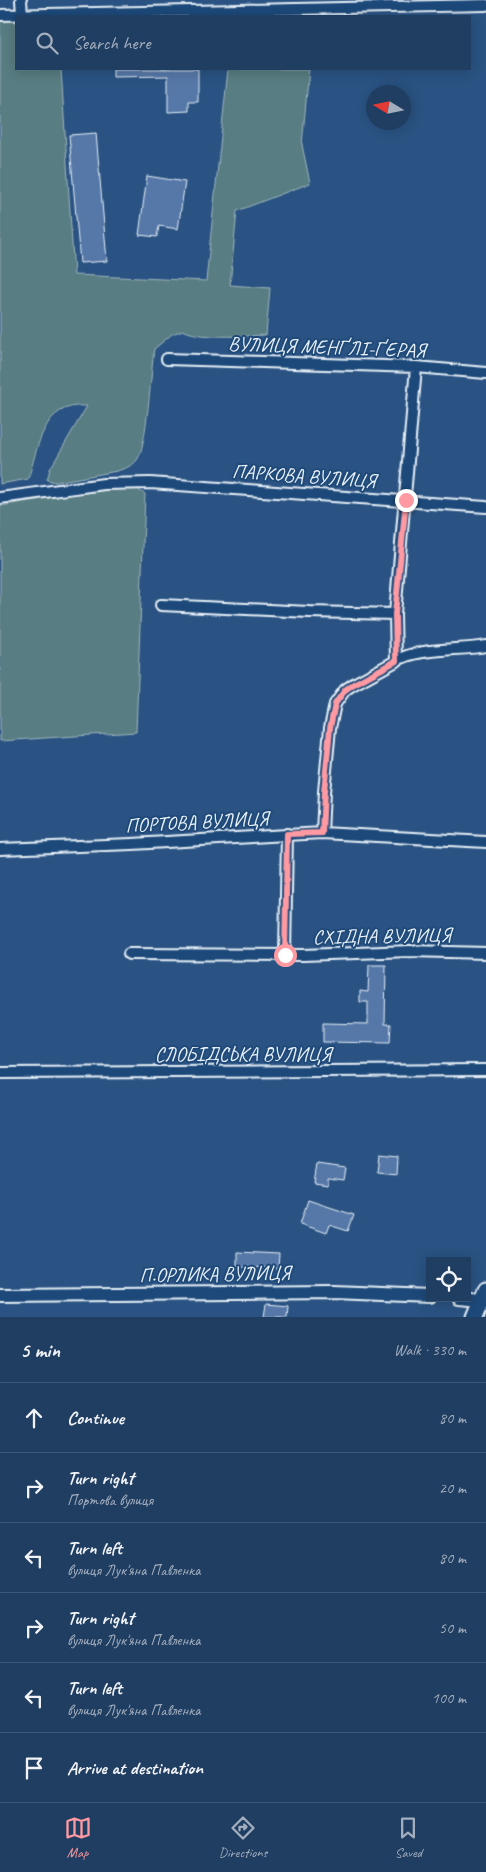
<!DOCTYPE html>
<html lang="en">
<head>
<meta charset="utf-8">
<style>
	body { margin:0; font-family:Caveat,sans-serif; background:#2d496b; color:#f1f3f6 }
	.controls { position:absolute; right:15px; bottom:15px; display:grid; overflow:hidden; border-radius:0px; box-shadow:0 2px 12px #0003 }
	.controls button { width:45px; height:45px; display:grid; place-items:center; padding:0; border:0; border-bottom:1px solid #3d5777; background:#203e62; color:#f1f3f6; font:25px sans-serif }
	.compass { position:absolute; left:366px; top:85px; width:45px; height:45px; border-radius:50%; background:#203e62; box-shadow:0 2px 12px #0003; rotate:280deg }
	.stop { position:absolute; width:15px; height:15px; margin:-11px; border:4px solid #ff9aa2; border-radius:50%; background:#fff }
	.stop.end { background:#ff9aa2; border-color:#fff; box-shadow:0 1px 5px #0008 }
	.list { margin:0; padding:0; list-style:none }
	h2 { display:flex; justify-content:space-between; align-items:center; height:65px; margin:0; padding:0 20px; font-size:21px }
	h2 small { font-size:16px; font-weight:400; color:#a2aebe }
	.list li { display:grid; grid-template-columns:32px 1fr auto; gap:15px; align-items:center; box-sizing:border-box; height:70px; padding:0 20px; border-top:1px solid #3d5777 }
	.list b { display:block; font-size:19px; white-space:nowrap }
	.list p { margin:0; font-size:16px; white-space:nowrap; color:#a2aebe }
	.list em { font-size:16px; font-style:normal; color:#a2aebe }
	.icon { flex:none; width:28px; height:28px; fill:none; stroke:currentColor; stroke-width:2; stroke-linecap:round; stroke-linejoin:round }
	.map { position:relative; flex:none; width:486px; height:1317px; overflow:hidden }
	.search { position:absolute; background:#203e62; box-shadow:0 2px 12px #0003; left:15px; right:15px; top:15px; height:55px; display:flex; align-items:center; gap:12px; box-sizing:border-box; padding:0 18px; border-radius:0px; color:#a2aebe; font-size:19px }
	.sheet { height:485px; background:#203e62 }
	nav { display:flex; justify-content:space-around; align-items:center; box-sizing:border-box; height:70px; border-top:1px solid #3d5777; background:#203e62; font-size:14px; color:#a2aebe }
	nav a { display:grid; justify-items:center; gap:2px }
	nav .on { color:#ff9aa2 }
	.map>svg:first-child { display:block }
	.green { fill:#597d82; stroke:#a0b7bd }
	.building { fill:#5778a8; stroke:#e8f1f8 }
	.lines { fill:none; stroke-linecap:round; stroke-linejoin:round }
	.minor-casing { stroke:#e8f1f8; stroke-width:14 }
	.tertiary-casing { stroke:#e8f1f8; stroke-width:16 }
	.secondary-casing { stroke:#e8f1f8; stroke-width:19 }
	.minor { stroke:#1f4a7a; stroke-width:10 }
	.tertiary { stroke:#1f4a7a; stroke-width:12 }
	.secondary { stroke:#1f4a7a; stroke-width:15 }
	.route { stroke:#ff9aa2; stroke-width:6 }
	.labels { text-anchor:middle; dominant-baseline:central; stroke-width:4; stroke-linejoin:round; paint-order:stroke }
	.street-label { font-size:20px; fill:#e8f1f8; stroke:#1f4a7a }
</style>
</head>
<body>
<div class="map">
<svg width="486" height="1317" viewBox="0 0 486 1317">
	<rect width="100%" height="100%" fill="#2a5383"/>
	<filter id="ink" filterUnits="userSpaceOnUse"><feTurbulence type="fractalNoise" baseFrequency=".02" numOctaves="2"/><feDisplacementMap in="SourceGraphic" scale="10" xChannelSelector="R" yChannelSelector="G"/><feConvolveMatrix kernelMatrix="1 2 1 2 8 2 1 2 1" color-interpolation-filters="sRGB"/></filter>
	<g filter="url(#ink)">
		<!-- green -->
		<path class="green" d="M16,19V69H61L74,275L206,281L228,69H309L302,145L310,183L237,211L230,285L270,288L266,335C246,336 198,339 183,330L172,334L154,349C151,370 147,447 137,460C133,466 123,469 117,471L56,482L47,480L50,469L87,406C42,402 39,446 28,479L0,484V20Z
			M135,488L145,494L136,732L0,741V506L84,492Z"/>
		<!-- building -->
		<path class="building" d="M113,69H198V102H189V111L168,112V76L113,77Z
			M96,133L107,261L80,263L69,135Z
			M147,176L185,182L178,229L159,226L157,237L139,235Z
			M369,965H386L385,1024H391L390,1043L323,1042V1023L368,1024V1002H360V991L368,992Z
			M379,1154L397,1156L396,1174L377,1172Z
			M317,1164L345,1168L343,1180L328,1178V1184L314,1182Z
			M308,1200L354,1215L348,1231L329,1225L326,1233L300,1224Z
			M237,1252L279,1254L278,1268L237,1267Z
			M266,1304L288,1306L287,1317H264Z"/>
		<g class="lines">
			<!-- minor casing -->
			<g class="minor-casing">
				<path id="minor" d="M21,0L22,14
					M0,15L486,5
					M167,359L416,367L486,373
					M0,498L104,484L150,483L486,507
					M161,605L309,612L395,614
					M396,661C417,647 461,651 486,646
					M322,833L324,792L330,728L335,704L345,690L352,685L396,661L395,614L416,367
					M0,849L132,844L322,833L486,842
					M129,954L303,955L410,951L486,953
					M285,955L287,834
					M0,1073L486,1070"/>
			</g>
			<!-- tertiary casing -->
			<g class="tertiary-casing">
				<path id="tertiary" d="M0,1295L334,1292L430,1296
					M459,1298L482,1300L486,1296"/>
			</g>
			<!-- secondary casing -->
			<g class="secondary-casing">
				<path id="secondary" d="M475,1317L486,1290"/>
			</g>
			<!-- minor -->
			<use href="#minor" class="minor"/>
			<!-- tertiary -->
			<use href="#tertiary" class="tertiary"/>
			<!-- secondary -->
			<use href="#secondary" class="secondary"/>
		</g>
	</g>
	<g class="lines" filter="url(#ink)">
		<!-- route -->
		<path class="route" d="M285,955L287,834L322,833L324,792L330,728L335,704L345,690L352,685L396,661L395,614L406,500"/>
	</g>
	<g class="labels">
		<!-- street labels -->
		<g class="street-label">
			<text transform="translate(327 347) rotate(2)">ВУЛИЦЯ МЕНҐЛІ-ҐЕРАЯ</text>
			<text transform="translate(304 476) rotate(4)">ПАРКОВА ВУЛИЦЯ</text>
			<text transform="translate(197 822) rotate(-3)">ПОРТОВА ВУЛИЦЯ</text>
			<text transform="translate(382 936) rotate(-1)">СХІДНА ВУЛИЦЯ</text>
			<text x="243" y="1054">СЛОБІДСЬКА ВУЛИЦЯ</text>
			<text transform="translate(215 1274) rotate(-1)">П.ОРЛИКА ВУЛИЦЯ</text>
		</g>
	</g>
</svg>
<div class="controls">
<button><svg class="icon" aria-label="locate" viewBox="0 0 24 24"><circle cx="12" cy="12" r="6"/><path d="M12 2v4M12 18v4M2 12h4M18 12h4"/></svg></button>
</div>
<svg class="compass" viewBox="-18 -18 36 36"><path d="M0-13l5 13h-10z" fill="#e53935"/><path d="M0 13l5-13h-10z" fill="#a2aebe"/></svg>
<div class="stop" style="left:285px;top:955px"></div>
<div class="stop end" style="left:406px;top:500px"></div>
<div class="search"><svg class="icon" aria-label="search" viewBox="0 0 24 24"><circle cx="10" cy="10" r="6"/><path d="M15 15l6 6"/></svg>Search here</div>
</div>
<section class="sheet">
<h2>5 min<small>Walk · 330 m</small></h2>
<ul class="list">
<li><svg class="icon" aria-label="ahead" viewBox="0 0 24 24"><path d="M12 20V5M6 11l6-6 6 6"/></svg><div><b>Continue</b></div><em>80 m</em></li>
<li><svg class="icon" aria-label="right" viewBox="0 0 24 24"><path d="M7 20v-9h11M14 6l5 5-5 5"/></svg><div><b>Turn right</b><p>Портова вулиця</p></div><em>20 m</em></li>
<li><svg class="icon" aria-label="left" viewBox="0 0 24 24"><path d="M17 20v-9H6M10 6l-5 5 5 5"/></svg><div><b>Turn left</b><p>вулиця Лук'яна Павленка</p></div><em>80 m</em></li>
<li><svg class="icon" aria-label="right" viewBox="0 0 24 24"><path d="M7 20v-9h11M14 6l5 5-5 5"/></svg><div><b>Turn right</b><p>вулиця Лук'яна Павленка</p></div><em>50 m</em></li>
<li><svg class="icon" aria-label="left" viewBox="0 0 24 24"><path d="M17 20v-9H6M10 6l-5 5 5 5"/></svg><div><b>Turn left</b><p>вулиця Лук'яна Павленка</p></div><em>100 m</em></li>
<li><svg class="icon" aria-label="arrive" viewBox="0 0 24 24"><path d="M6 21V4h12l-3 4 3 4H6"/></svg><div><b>Arrive at destination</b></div></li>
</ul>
</section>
<nav>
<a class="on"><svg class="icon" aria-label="map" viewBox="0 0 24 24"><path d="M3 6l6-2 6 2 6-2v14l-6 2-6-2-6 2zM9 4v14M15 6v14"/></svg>Map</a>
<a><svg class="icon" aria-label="directions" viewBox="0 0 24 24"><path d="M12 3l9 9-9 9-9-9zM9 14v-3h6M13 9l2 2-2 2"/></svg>Directions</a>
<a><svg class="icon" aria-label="saved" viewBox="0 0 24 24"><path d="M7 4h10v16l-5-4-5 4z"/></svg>Saved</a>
</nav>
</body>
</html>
